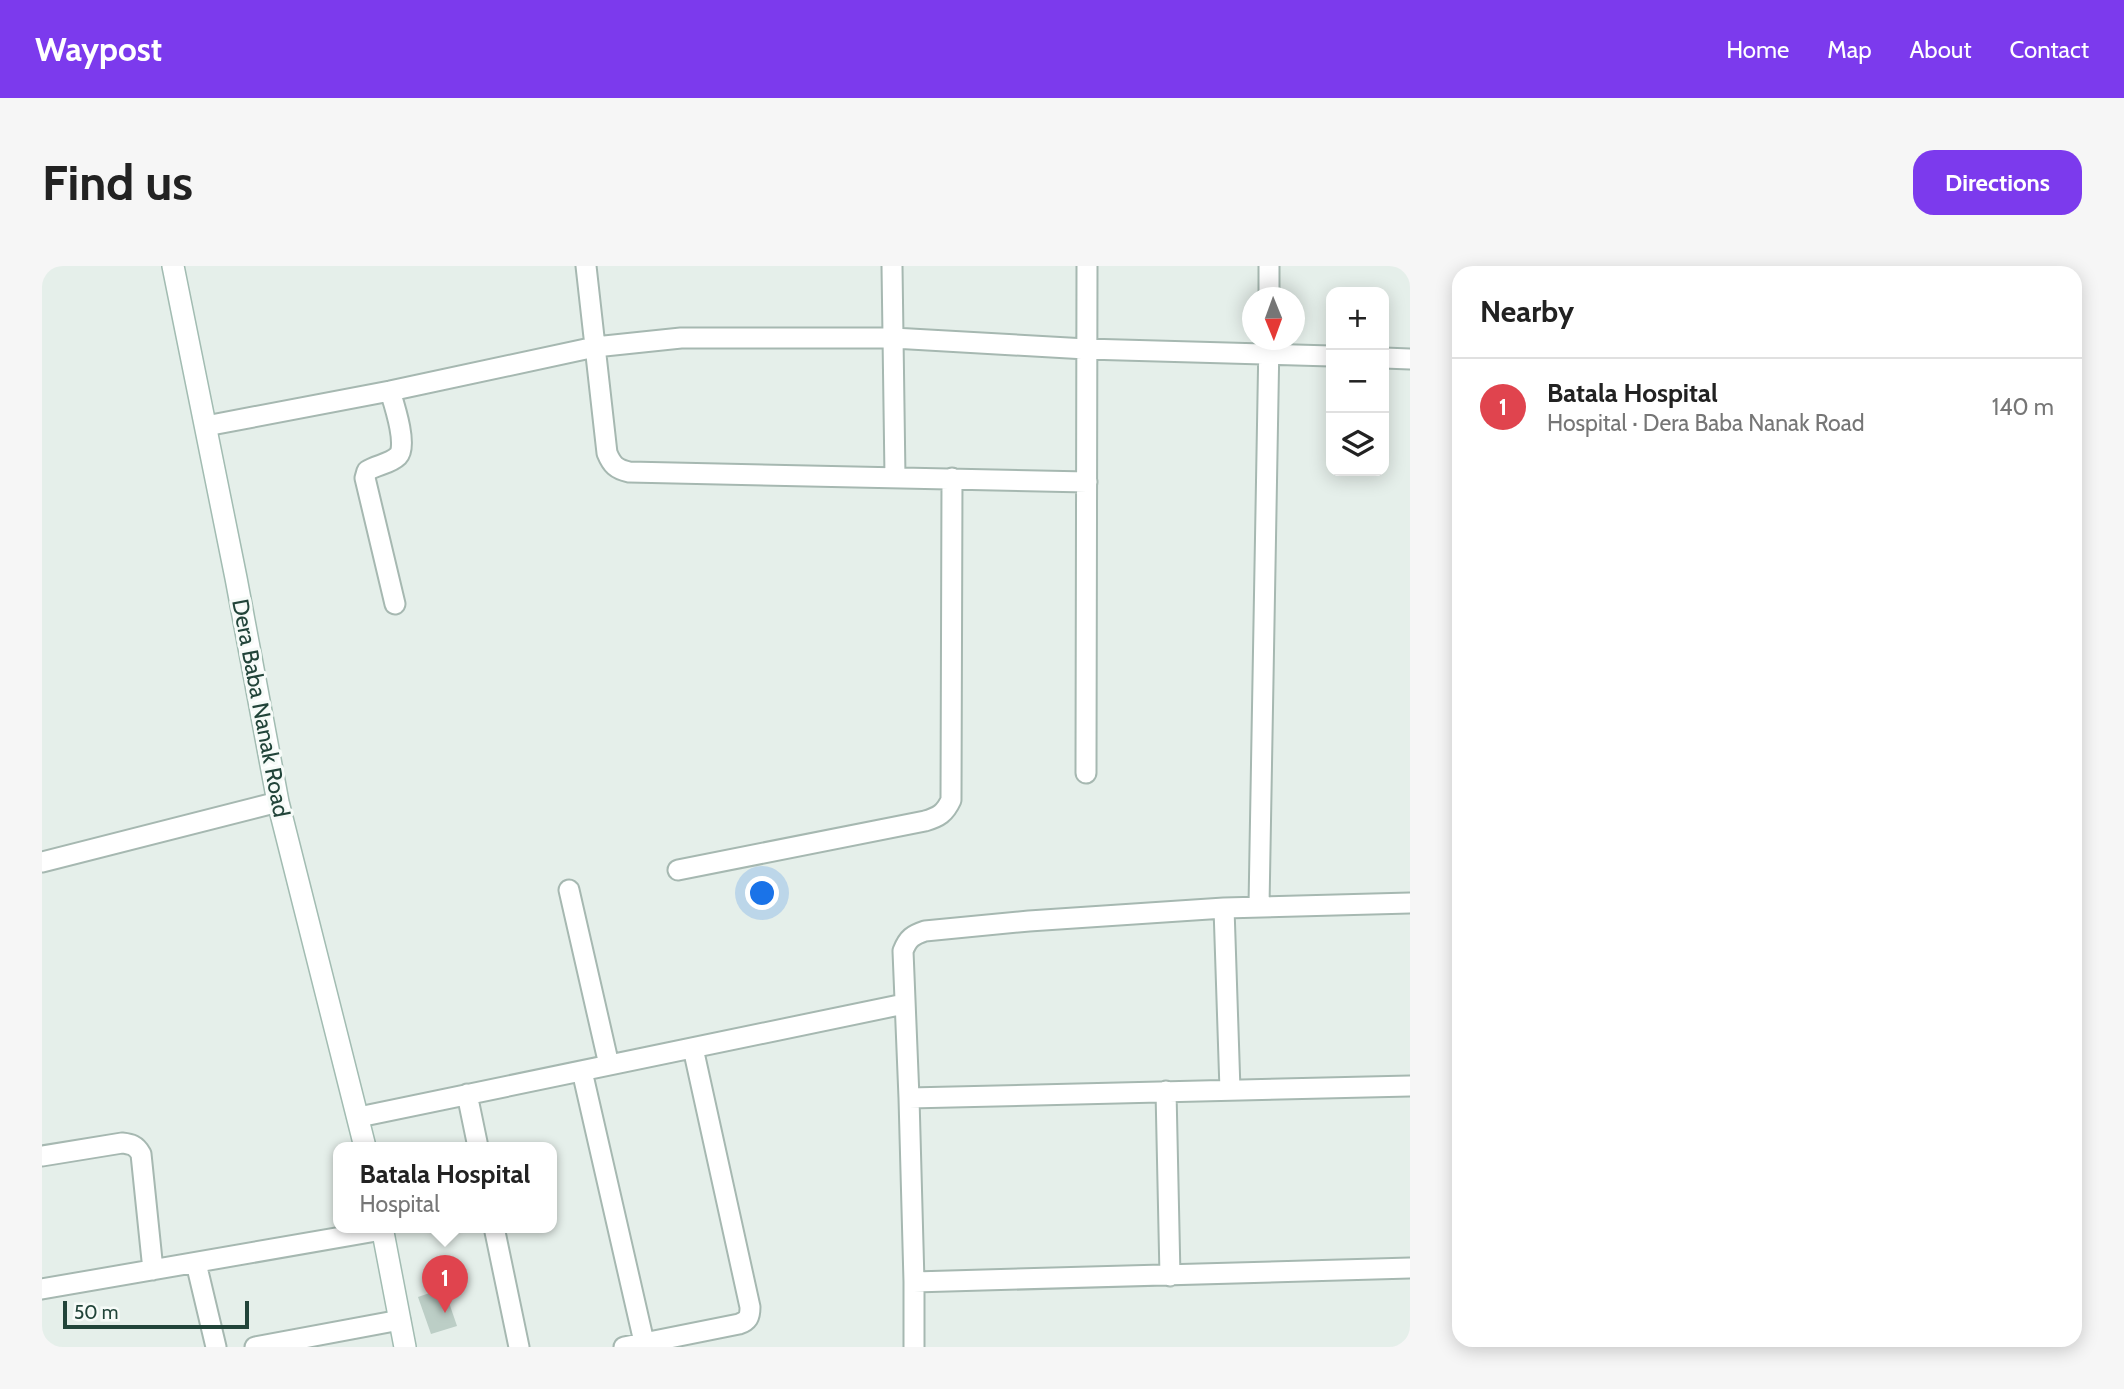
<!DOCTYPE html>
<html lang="en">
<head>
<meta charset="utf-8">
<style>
	body { margin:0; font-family:Cabin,sans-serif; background:#f6f6f6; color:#222 }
	.controls { position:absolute; right:21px; top:21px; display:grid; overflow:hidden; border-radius:14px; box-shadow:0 4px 18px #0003 }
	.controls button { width:63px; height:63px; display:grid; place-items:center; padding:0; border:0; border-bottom:2px solid #e0e0e0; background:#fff; color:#222; font:35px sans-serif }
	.compass { position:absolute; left:1200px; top:21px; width:63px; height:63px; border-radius:50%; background:#fff; box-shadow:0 4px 18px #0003; rotate:179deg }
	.scale { position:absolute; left:21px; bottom:18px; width:186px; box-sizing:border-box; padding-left:7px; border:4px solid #214439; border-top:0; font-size:19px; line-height:24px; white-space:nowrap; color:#214439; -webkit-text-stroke:5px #f6fbf8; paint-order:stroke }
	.you { position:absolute; left:721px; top:628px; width:24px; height:24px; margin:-18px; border:5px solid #fff; border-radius:50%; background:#1a73e8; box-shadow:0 0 0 10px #1a73e833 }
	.badge { display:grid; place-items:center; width:46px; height:46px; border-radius:50%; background:#7c3aed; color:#fff; font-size:23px; font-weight:700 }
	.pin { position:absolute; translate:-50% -58px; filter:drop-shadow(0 2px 4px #0008) }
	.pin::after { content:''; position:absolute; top:37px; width:24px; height:21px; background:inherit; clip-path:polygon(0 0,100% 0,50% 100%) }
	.popup { position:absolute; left:291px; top:876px; width:224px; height:91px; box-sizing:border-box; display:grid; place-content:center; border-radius:14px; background:#fff; filter:drop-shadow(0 2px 5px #0005); font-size:23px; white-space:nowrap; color:#767676 }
	.popup b { font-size:26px; color:#222 }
	.popup::after { content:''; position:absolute; left:50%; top:100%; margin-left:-14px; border:14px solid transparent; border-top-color:#fff }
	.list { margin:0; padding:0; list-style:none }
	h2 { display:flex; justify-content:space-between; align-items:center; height:91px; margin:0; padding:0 28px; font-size:30px }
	h2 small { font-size:23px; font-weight:400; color:#767676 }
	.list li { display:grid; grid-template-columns:46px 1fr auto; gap:21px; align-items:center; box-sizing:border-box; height:98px; padding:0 28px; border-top:2px solid #e0e0e0 }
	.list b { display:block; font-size:26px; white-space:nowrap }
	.list p { margin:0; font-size:23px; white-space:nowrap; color:#767676 }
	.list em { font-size:23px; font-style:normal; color:#767676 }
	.icon { flex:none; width:38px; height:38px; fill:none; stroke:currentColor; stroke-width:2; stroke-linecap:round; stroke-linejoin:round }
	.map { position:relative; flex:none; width:1368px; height:1081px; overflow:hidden; border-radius:21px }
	header { display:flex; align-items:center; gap:42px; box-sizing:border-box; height:98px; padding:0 35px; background:#7c3aed; color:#fff }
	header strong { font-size:33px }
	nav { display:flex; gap:38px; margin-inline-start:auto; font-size:24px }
	.intro { display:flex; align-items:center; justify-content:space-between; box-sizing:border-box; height:168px; padding:0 42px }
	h1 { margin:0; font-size:49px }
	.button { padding:18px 32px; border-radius:21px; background:#7c3aed; color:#fff; font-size:24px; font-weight:700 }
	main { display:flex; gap:42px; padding:0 42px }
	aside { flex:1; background:#fff; border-radius:21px; box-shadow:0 4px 18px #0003 }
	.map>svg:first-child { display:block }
	.building { fill:#bccec6 }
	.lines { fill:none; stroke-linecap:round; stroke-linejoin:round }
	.minor-casing { stroke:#a6b8b1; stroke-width:23 }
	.secondary-casing { stroke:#a2bcb2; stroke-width:24 }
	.minor { stroke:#fff; stroke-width:19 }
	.secondary { stroke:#fff; stroke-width:21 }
	.labels { text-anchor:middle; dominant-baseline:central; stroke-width:6; stroke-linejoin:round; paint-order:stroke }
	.street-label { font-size:23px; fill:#214439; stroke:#f6fbf8 }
</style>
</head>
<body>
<header>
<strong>Waypost</strong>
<nav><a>Home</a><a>Map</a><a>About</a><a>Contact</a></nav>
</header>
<div class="intro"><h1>Find us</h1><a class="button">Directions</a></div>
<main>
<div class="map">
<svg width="1368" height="1081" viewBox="0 0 1368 1081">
	<rect width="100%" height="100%" fill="#e5efea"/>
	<!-- building -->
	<path class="building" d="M402,1022L415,1060L389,1068L376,1031Z"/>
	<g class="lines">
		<!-- minor casing -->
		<g class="minor-casing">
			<path id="minor" d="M544,0L565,187C570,199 574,203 587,206L1045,216
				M850,0L853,211
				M1227,32V0
				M1342,92L1368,93
				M348,125C352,138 366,180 356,190C348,198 334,199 325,205L323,212L353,338
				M164,160L348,125L553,81L639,72H851L1044,83L1289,90
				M1044,507L1045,0
				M0,596L236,536
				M636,604L883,555C897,551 903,547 909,534L910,212
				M527,624L567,799
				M1368,637L1182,642L987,655L883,665C871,669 866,672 861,685L867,832L1368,820
				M1217,640L1227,74
				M1182,642L1188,824
				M540,805L602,1076
				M1124,825L1128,1010
				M425,828L436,881
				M867,832L872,1016
				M317,851L862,738
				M0,890L80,877C89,878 94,879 99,888L111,1004
				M452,961L477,1081
				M154,997L174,1081
				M0,1023L340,964
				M213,1081L358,1054
				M582,1081L697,1058C706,1055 708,1051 708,1041L651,782
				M872,1081V1016L1368,1002"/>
		</g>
		<!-- secondary casing -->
		<g class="secondary-casing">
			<path id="secondary" d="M131,0L194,312L236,536L323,881
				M340,961L363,1081"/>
		</g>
		<!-- minor -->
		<use href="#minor" class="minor"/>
		<!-- secondary -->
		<use href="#secondary" class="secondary"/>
	</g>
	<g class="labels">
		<!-- street labels -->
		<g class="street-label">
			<text transform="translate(219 442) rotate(79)">Dera Baba Nanak Road</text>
		</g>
	</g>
</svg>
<div class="controls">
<button>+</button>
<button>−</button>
<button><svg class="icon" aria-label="layers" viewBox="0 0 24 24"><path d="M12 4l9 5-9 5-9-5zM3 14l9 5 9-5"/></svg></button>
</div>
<svg class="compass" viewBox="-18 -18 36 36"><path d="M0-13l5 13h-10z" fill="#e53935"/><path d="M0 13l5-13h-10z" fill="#767676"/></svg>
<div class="scale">50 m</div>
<div class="you"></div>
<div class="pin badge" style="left:403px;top:1047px;background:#e0444e">1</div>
<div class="popup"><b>Batala Hospital</b>Hospital</div>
</div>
<aside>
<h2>Nearby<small></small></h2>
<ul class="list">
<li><span class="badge" style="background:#e0444e">1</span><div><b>Batala Hospital</b><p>Hospital · Dera Baba Nanak Road</p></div><em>140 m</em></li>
</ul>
</aside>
</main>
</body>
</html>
